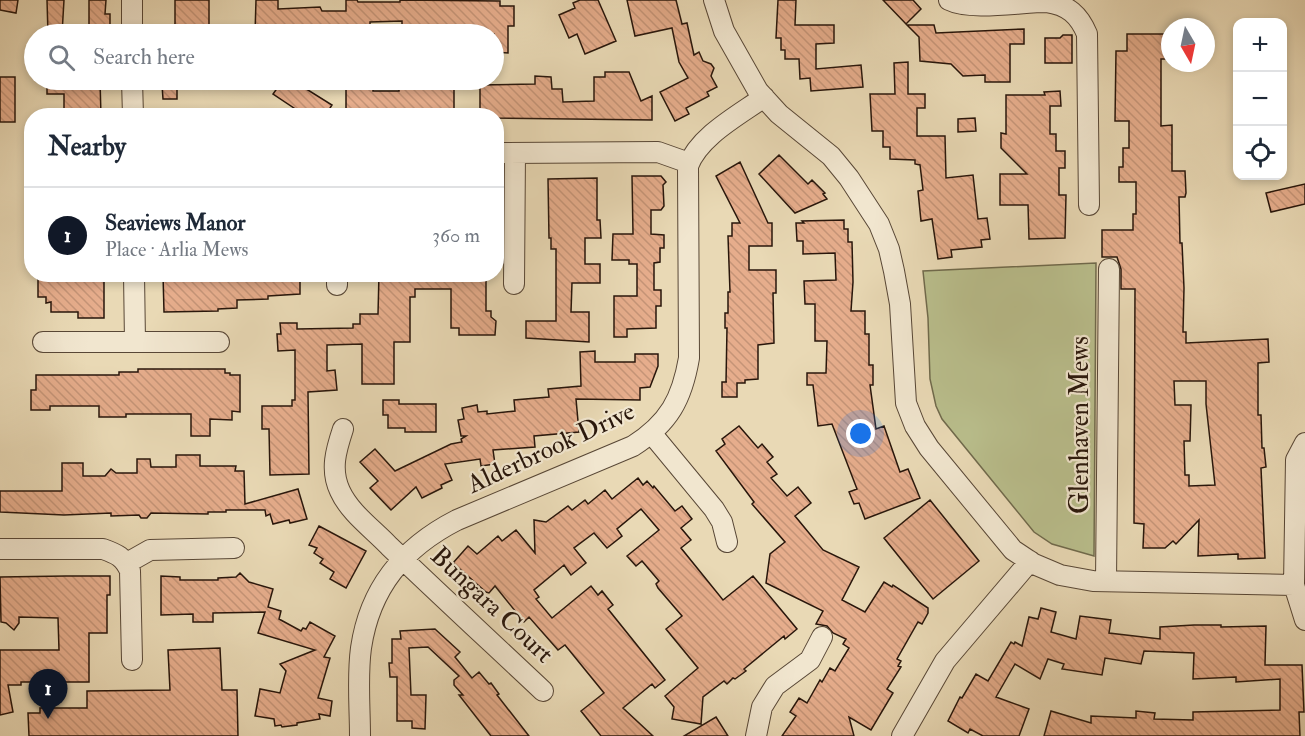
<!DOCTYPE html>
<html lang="en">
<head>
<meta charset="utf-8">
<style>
	body { margin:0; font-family:"IM FELL Double Pica",serif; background:#f2f2f3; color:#1f2937 }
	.controls { position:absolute; right:18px; top:18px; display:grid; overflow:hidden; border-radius:12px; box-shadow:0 3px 9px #0003 }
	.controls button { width:54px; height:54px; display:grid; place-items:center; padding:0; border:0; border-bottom:2px solid #e0e1e3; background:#fff; color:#1f2937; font:30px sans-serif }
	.compass { position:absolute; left:1161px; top:18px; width:54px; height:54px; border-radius:50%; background:#fff; box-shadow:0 3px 9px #0003; rotate:171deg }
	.you { position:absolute; left:861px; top:434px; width:21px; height:21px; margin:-15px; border:4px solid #fff; border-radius:50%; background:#1a73e8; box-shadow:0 0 0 9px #1a73e833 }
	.badge { display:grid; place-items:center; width:39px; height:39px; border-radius:50%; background:#111827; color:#fff; font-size:20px; font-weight:700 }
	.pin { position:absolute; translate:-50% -50px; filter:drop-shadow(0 2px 3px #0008) }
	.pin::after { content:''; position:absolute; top:32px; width:21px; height:18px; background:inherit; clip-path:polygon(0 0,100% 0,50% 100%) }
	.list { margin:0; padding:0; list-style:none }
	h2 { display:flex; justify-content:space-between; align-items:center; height:78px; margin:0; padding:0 24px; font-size:26px }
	h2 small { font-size:20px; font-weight:400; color:#747a83 }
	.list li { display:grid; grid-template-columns:39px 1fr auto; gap:18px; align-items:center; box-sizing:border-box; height:96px; padding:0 24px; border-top:2px solid #e0e1e3 }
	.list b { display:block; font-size:22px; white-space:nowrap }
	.list p { margin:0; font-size:20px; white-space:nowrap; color:#747a83 }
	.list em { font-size:20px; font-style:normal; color:#747a83 }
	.icon { flex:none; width:33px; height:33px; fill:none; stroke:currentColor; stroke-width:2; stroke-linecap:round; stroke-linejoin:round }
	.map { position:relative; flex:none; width:1305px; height:736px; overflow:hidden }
	.search { position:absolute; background:#fff; box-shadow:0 3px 9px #0003; left:24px; top:24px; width:480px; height:66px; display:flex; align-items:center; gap:15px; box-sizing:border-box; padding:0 21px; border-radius:33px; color:#747a83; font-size:22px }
	.panel { position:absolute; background:#fff; box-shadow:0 3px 9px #0003; left:24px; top:108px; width:480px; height:174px; border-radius:24px }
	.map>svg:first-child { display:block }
	.green { fill:#b9be8c; stroke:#706a4c; stroke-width:1.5 }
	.building { fill:url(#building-back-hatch); stroke:#28160b; stroke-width:1.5; fill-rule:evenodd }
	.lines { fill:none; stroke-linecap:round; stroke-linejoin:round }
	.minor-casing { stroke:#584736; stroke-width:22 }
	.minor { stroke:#f1e6cf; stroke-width:20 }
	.labels { text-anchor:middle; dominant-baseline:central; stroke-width:4.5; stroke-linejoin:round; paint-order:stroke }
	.street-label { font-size:26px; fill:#28160b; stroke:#f1e6cf }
</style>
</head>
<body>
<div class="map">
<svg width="1305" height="736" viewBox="0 0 1305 736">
	<defs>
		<pattern id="building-back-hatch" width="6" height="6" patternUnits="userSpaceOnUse" patternTransform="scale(1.5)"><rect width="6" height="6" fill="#e6ad8c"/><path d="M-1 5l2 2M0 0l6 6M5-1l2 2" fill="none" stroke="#c59477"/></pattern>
	</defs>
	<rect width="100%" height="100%" fill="#e9d9b5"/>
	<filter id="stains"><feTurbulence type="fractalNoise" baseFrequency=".00333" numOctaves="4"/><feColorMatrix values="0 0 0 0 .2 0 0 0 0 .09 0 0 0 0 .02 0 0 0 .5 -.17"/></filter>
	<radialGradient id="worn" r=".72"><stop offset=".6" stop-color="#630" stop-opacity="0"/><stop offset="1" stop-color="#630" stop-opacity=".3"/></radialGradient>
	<!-- green -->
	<path class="green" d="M1096,263L1094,556L1052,544L1034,532L942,419L936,406L930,379L928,318L923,271Z"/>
	<!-- building -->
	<path class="building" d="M0,0H18L16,13L0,10Z
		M47,0H64L62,34H48Z
		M89,0H106L105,14H110V29H89Z
		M175,0H209V34H163L175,24Z
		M256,0H278V9L320,7L322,11H346V0H357L358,2H400V0L500,1V6H514V26H508V53L494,52V34H402V21L370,22V34H255Z
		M580,0H598L616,41L585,54L577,34L569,38L559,15L575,8L573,3Z
		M627,0H676L682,24L687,23L694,55L699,52L703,61L711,64L714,68L711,76L717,87L707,92L709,96L686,108L689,114L675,121L660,92L688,78L679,62L672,28L635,36Z
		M778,0H796L795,25H834V43L816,44V69L861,65L863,87L811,91L810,78L800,79L799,59H785V50H781V38H776Z
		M883,0H913L921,9L906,24Z
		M907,25H934L936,33L1024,29V44H1010V82H985V75L963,76L951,64L920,61L919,37Z
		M1127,34H1170V59H1161V126L1172,125V171H1185L1186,193L1185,197H1179L1180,243H1182L1184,288L1183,332H1186V343L1268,339L1269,362L1258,363V415H1261L1262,448H1264L1266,467L1261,468L1265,558L1238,559V554L1198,556L1199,520L1176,544L1173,541L1165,548H1143L1144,524L1134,523L1135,289H1121V269L1117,257H1102V230H1133V214H1136V182H1119V167H1123V148H1129V121H1115L1116,51H1127ZM1174,381H1206V404L1215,485L1189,486V475H1185L1184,441H1190L1191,405H1175Z
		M1063,35H1072V63H1045V38H1060Z
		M908,62V94H925V108H917V136H945L946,178L973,175L978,219L987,218L990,239L981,240L982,247L951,250L952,257L938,259L932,219L921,221L918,191L923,190L920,165L915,164V160L890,159V147H883V131H872L870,94H895L894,63Z
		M605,72H629L641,101L652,96V120L496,118V116H480V85L535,84V76L551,77L552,89H562L563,102L594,101V77H605Z
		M0,77H15V122H0Z
		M47,80H100L101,116H64V94H47Z
		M283,80H292L332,105L325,116H306L273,94Z
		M349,80H373V91H399V83H407V80H454V116H346V87H349Z
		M162,85H177V99H163Z
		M1060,91L1061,106H1050V134H1056V151H1065V168H1059V195H1066L1065,238L1029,239L1028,205H1000V174H1027L1001,148V133L1006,134V95H1045L1044,92Z
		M975,118L976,131L958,132V119Z
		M779,155L808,184L812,180L825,193L823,194L827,199L795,213L759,174Z
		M740,162L768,223H772V246H749V270H776V293H773L774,343L758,345V379L745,380V383H737V397H722V382H727H726L727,328H725V313H728V292H730L728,236H732V223H740L716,176Z
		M632,176H661L666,182L663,185L664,206L661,210H651V234L664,235V248H660V262L654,263V290H661V306H656V328L627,329V337H614V296H637V264H629V260H612L613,234H633Z
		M597,178V220H600L601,238H585V264H600V283H572L571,312H589V342L526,338V321H556V249H551V238H549L548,179Z
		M1305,184V204L1271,212L1266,193Z
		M844,220V229H848V242H852L853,282L851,311H865V334H869V365H873V385H870L876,429L884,426L900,472L908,469L920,498L865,519L859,503L854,504L849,492L857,489L832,424L818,426L813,385H807V373H826L827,341H815V304H805L804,281L836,280L835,253L803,254V241H797L796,223H804L802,221Z
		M38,274H104V318H78V312H51V302L46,303V297H38Z
		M163,274H300V294L268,296V299L237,300V308L218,309V311L164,312Z
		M379,274H486V311H491V317L496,321L495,335H459V328H451V289H415V297H410V342H394V384H362V344L327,345V371L335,370L337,390L308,392L309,474L270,475L269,429H262V406H292V400H295V350L278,351L277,334H281L280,323H297V329L353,328V324H360V314H378Z
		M595,351V362H635V354H658V366L650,387L640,388V400L576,399L579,432L534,436L535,447L493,450L495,464L481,466L480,459L445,464L452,480L441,485L442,488L422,498L416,487L391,510L370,488L378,481L360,462L375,449L395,471L451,444L462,442L461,439L466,436H461L458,420L464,419L462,408L477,405L478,412L487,411V414L515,411L514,400L549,397L548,389L581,386L580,352Z
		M138,369H225V373H230V375H240V412L232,411V420L210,419V436H191V414H126V417H99V406H50V410H31V390H36V375H119V372H138Z
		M383,400H399V404H436V432H405V428H388V415H383Z
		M739,426L758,448L762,444L773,457L767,462L777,474L771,478L787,496L798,487L811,503L795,516L823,550L859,567L842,600L865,612L884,582L892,587L893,585L928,608V613L922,624L918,622L897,659L901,661L898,666L901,667L887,689L893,693L871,730L849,717L854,736H782L796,716L790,712L799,698L807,703L820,680L822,682L830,668L835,671L849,648L843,644L846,639L833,633L827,626L816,624L823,611L766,583L770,554L785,542L752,504L754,502L716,451L725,444L722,439Z
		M176,455H200V466H236L235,471H244L245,504L298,489L307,519L290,523L289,520L273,524L270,514L266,516L265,510H226V512H208V514L151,513L147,518H141L139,515L111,516V513L64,515L0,512V491H62V463H83V476H105L111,469L116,473H137V459H150L151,467H176Z
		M638,478L643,485L647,481L653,488L654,486L675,511L682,506L692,519L681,528L691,540L681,548L723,600L753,576L797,629L785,639L784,636L744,669L746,671L735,679L733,678L727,684L724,681L703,697L701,724L672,719L674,707L665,696L698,668L666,629L682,616L658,588L656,584L659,581L642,561L636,566L627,556L659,530L641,509L617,529L622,536L607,548L594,533L574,548L586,563L571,575L564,565L534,590L539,597L536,599L552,618L591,586L598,595L602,591L613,605L608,609L665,680L655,688L652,684L623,708L653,736H601L581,711L604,693L565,645L558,650L529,617L524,622L495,586L489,593L486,592L453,563L468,546L477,554L498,536L502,541L516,530L535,553L534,520L546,522L568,506L572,510L585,500L588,504L605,490L612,499Z
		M930,500L979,561L933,599L884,538Z
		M319,526L366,551L346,588L330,579L334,572L320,563L323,559L314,553L317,548L309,545Z
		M240,573L249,582L273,589L268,607L281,611L279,619L301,631L303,628L306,629L310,622L335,636L324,657L330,658L318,698L332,701L330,716L319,714L320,719L297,723V725L282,727L281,725L275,726L274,719L255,716L260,689L280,693L286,671L280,664L315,650L258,633L265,612L213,613V622H193V614L161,615V576L180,577V580H218V578L236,577Z
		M66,576H110V595H107V633H89V682H21V685H8L13,712L0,715V650H59L58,618L19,617V623L14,630L6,623L1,622L0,577Z
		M1041,608L1056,612L1051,632L1076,639L1080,616L1111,620L1109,633L1160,639V627L1194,625H1221V627L1266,626L1265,665H1302L1304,712H1299L1300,736H1044L1051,711L1091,723V716L1136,718V711L1155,713L1154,719L1193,720V712L1280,710V679L1236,682V677L1193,679L1194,653L1144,651L1141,664L1105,658L1102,675L1062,669L1064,664L1048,659L1040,679L1015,664L996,697L1029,709L1019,736H983L970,729L968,733L948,721L960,697L962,698L976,674L988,681L1011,642L1014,644L1015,642L1022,646L1029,617L1038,619Z
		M435,629L460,652L455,657L472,678L479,672L489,684L491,683L499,694L497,695L529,736H491L459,695H463L454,685V680L459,676L428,647L409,648L411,695H426L425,729L412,728V721H397V677H390L389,663H392V639H401L400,631Z
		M220,648L222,690H237L238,736H29L28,713H40V708H87V691L170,690L168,650Z
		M716,717L728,736H684Z"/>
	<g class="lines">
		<!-- minor casing -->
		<g class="minor-casing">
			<path id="minor" d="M132,0V34
				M714,0L724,31L758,91L779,114L831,156L849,178L879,224L889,249L894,271L900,304L906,403L915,426L929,448L1013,550L1034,564L1060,575L1093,581L1294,585
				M949,0C971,11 1021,2 1047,2C1068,5 1079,15 1087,34L1089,205
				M132,80L133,116
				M496,153L658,152L689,163
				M134,274L135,342
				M514,284L515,153
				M337,285V274
				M43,342H219
				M343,429C336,450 330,470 340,491C350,513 373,529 389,546C440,595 492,643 543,691
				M652,434L714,509L722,522L727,542
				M1305,443L1296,460L1294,585L1305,620
				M0,549H103C117,554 124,557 130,571L132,660
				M127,563L150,550L234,548
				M1106,581L1109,269
				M360,736C360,707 357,677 361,648C370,587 404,547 457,520L633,446C669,423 682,399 689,358L688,166C699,136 739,115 764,97
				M756,736L762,707L775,686L810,660L822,637
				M902,736L945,661L1030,561"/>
		</g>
		<!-- minor -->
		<use href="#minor" class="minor"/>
	</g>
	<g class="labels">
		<!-- street labels -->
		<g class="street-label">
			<text transform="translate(1080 425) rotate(-90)">Glenhaven Mews</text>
			<text transform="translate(551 448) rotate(-25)">Alderbrook Drive</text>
			<text transform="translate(492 605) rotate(43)">Bungara Court</text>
		</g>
	</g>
	<rect width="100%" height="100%" filter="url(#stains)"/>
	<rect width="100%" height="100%" fill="url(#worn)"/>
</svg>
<div class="controls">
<button>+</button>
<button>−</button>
<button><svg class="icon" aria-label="locate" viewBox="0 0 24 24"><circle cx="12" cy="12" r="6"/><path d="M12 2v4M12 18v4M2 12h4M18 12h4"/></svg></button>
</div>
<svg class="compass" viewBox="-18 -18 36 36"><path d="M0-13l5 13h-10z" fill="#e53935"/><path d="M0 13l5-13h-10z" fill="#747a83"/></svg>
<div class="you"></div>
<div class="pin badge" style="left:48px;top:719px">1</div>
<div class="search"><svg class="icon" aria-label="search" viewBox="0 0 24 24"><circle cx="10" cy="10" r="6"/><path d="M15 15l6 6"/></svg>Search here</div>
<section class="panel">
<h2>Nearby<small></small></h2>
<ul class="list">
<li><span class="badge">1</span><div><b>Seaviews Manor</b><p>Place · Arlia Mews</p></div><em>360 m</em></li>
</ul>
</section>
</div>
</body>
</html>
